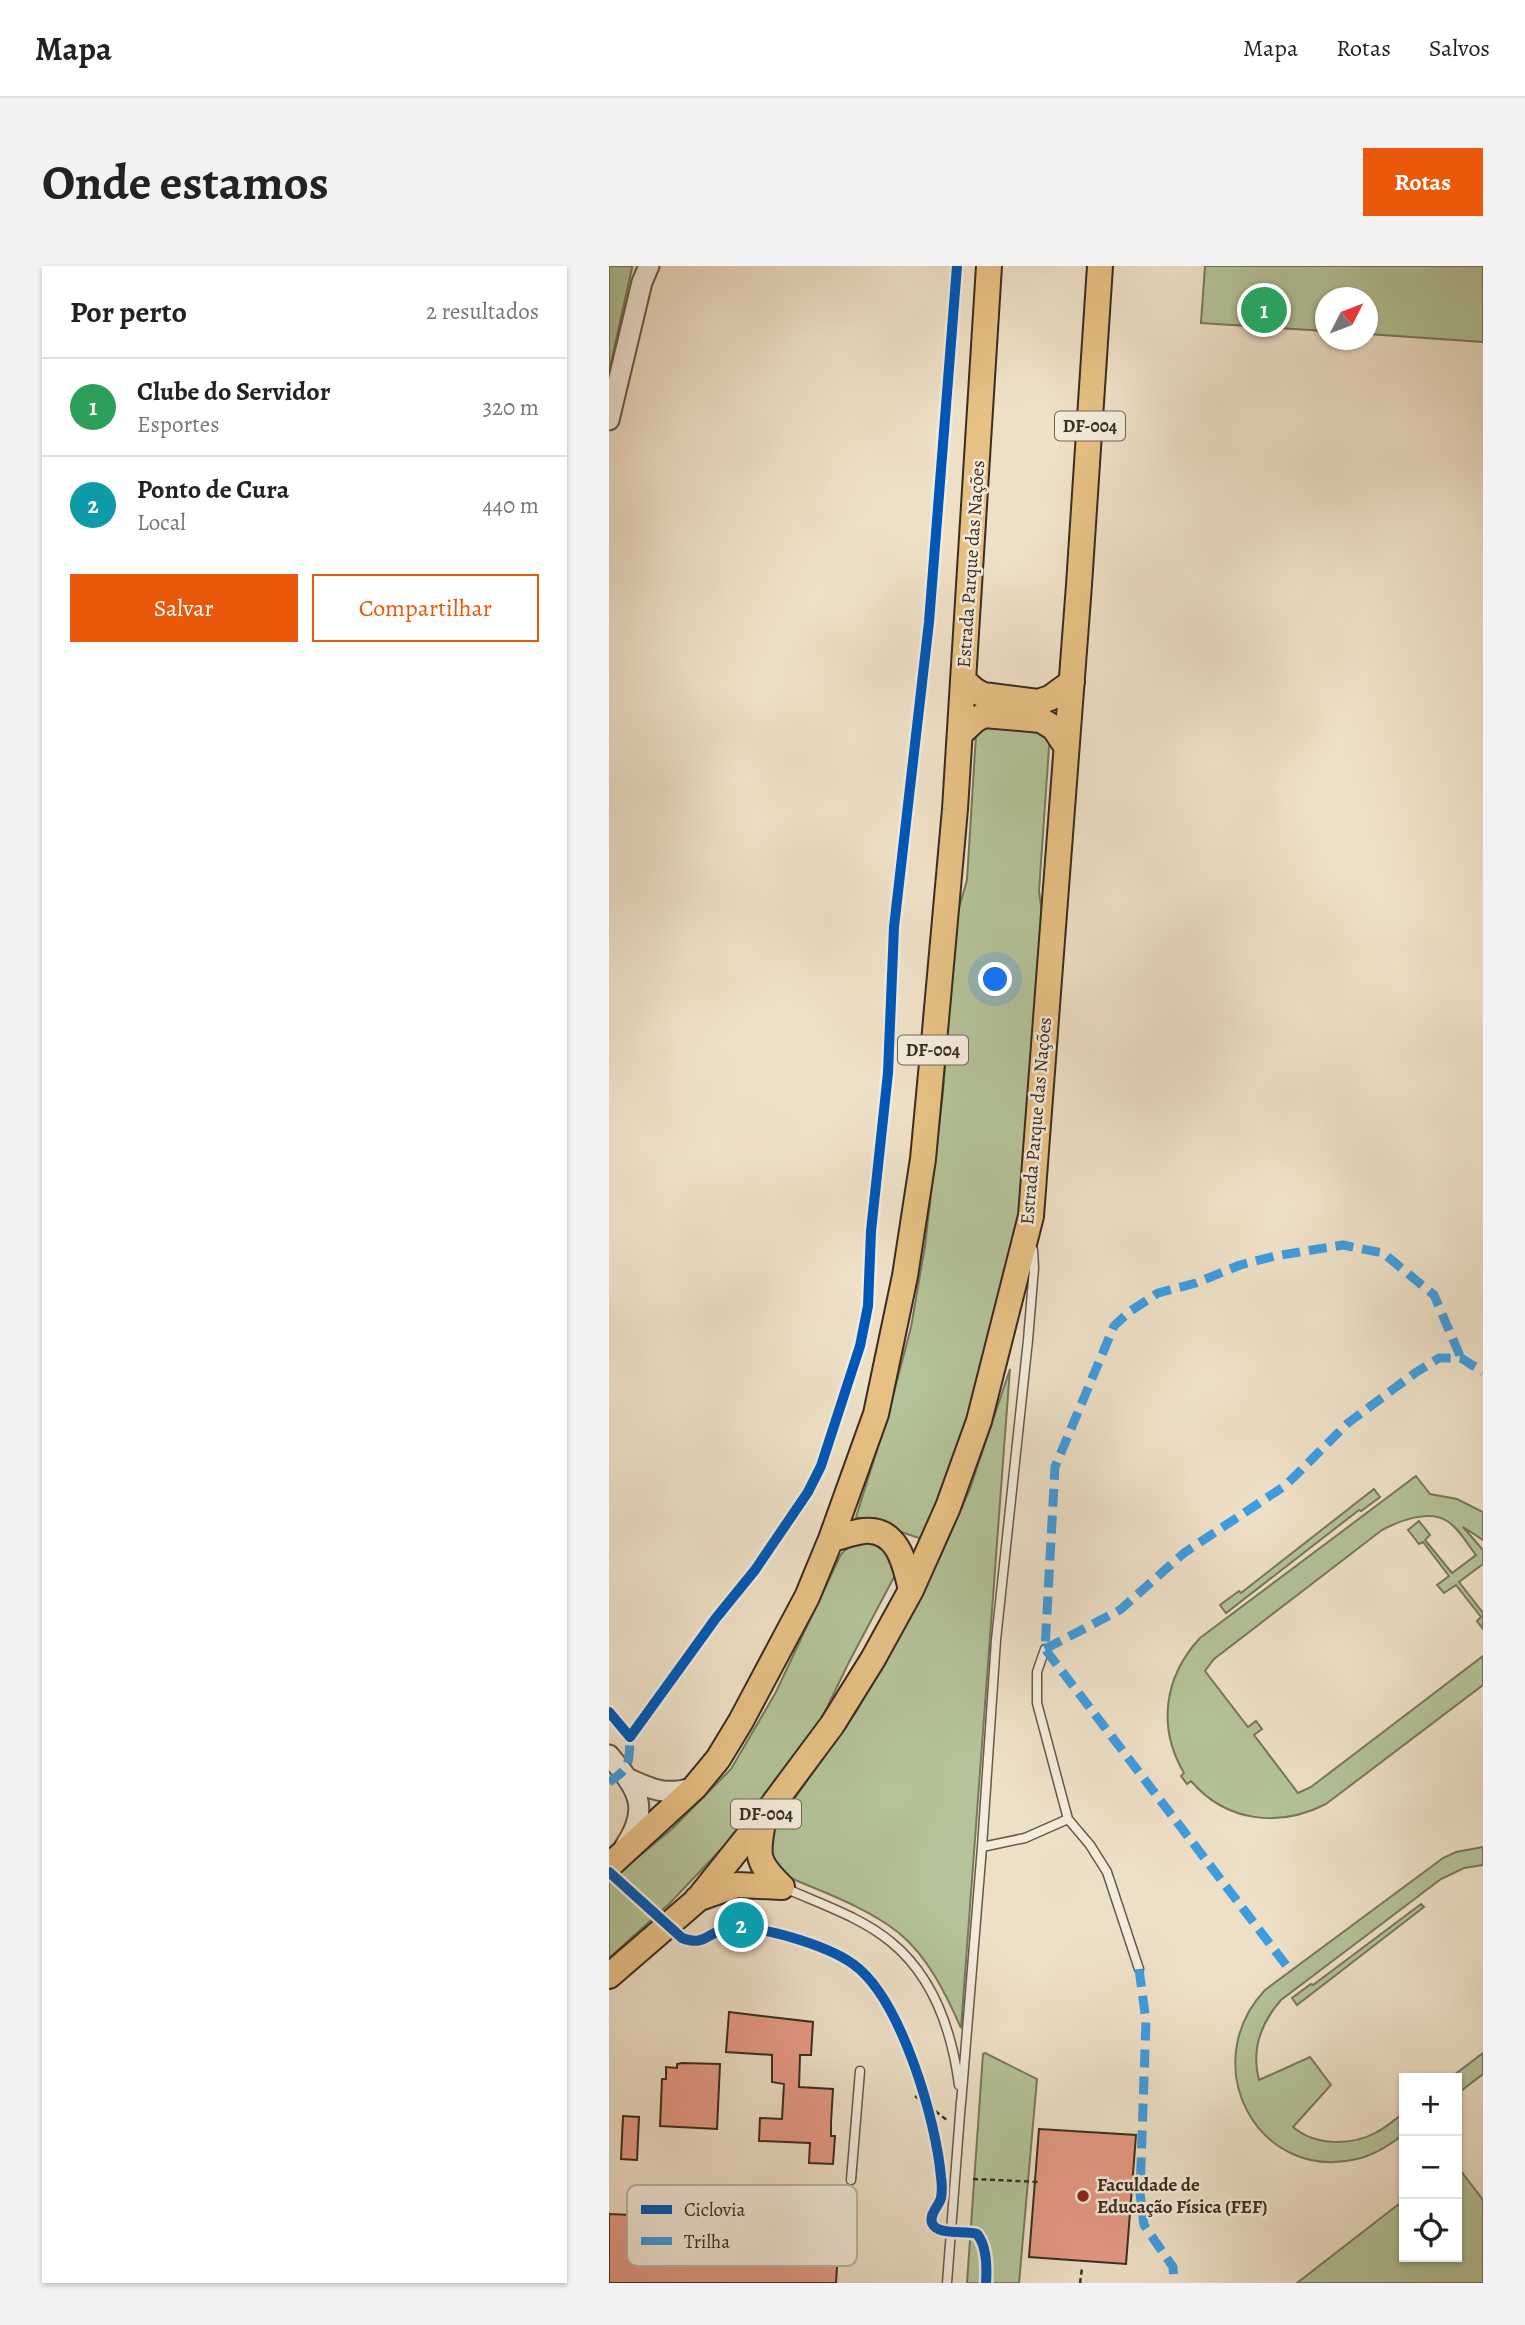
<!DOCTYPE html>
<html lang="pt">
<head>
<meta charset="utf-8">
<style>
	body { margin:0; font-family:Alegreya,serif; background:#f2f2f2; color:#222 }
	.controls { position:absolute; right:21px; bottom:21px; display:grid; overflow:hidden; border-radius:0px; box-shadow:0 2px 5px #0004 }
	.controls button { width:63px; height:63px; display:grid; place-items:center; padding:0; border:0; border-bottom:2px solid #e0e0e0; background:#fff; color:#222; font:35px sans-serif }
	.compass { position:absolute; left:706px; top:21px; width:63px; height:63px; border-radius:50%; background:#fff; box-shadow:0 2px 5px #0004; rotate:48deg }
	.you { position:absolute; left:387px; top:714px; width:24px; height:24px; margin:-18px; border:5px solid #fff; border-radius:50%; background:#1a73e8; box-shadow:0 0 0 10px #1a73e833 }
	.badge { display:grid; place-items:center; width:46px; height:46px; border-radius:50%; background:#ea580c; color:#fff; font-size:23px; font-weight:700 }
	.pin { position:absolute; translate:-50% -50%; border:4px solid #fff; box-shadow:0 2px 7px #0006 }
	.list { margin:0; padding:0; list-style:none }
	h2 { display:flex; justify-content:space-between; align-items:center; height:91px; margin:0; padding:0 28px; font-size:30px }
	h2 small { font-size:23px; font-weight:400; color:#767676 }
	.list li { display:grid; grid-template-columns:46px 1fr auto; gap:21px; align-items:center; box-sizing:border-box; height:98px; padding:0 28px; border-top:2px solid #e0e0e0 }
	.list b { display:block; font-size:26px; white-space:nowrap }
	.list p { margin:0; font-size:23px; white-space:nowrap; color:#767676 }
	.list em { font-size:23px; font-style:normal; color:#767676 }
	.actions { display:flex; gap:14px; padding:21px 28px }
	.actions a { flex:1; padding:16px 0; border:2px solid #ea580c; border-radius:0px; text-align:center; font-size:24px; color:#ea580c }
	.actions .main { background:#ea580c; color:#fff }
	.icon { flex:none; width:38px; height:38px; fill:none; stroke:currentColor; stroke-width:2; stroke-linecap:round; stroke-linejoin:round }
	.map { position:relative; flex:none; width:874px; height:2017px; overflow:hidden; border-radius:0px }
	header { display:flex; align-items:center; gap:42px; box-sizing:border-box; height:98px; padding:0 35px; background:#fff; border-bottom:2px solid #e0e0e0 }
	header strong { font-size:33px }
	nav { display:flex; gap:38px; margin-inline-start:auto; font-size:24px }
	.intro { display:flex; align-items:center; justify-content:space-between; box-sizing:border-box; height:168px; padding:0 42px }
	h1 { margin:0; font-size:49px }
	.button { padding:18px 32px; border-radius:0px; background:#ea580c; color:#fff; font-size:24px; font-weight:700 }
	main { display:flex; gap:42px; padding:0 42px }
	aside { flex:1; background:#fff; border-radius:0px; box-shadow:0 2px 5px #0004 }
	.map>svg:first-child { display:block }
	.green { fill:#b4c399; stroke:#77785c; stroke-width:2 }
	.building { fill:#e59a84; stroke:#3a2c20; stroke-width:2 }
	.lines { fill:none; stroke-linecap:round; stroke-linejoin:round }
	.service-casing { stroke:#67594a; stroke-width:11 }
	.tertiary-casing { stroke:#67594a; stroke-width:23 }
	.trunk-casing { stroke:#3a2c20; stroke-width:28 }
	.path { stroke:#3a2c20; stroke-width:2.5; stroke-dasharray:5 3.5; stroke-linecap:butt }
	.service { stroke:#f4ebdb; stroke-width:8 }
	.tertiary { stroke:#f4ebdb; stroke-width:19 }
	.trunk { stroke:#e7c084; stroke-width:24 }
	.quiet { stroke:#3e9ce0; stroke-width:9; stroke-dasharray:18 9; stroke-linecap:butt }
	.cycleway-casing { stroke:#f4ebdb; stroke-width:15 }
	.cycleway { stroke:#0057b8; stroke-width:10 }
	.poi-dot { fill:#8f2418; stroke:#f4ebdb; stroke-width:2.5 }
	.labels { text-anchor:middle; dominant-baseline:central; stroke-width:5; stroke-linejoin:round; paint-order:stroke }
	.shield { fill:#f4ebdb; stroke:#726558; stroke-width:2 }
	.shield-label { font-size:18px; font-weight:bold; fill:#3a2c20 }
	.street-label { font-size:19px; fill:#3a2c20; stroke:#f4ebdb }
	.poi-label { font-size:19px; font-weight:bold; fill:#3a2c20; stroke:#f4ebdb; text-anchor:start }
	.key { fill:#f4ebdb; stroke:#bcb2a3; stroke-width:2 }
	.key-label { font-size:19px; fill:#3a2c20 }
</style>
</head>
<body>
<header>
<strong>Mapa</strong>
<nav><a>Mapa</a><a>Rotas</a><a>Salvos</a></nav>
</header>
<div class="intro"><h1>Onde estamos</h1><a class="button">Rotas</a></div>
<main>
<aside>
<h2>Por perto<small>2 resultados</small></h2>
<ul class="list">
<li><span class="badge" style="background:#2e9e5b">1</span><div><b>Clube do Servidor</b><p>Esportes</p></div><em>320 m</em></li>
<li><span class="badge" style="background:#0f9aa8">2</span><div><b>Ponto de Cura</b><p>Local</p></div><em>440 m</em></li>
</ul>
<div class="actions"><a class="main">Salvar</a><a>Compartilhar</a></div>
</aside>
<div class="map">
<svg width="874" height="2017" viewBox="0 0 874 2017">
	<rect width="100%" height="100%" fill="#eee0c7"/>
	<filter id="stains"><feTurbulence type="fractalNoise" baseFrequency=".00286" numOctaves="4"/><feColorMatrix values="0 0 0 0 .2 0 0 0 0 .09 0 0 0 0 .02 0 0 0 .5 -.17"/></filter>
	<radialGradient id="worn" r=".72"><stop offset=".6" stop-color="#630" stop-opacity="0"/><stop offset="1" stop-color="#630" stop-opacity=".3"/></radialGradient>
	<!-- green -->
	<path class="green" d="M0,0H23V2L0,106Z
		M596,0H874V76L759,68L758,32H716V65L592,57Z
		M372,460L441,467L430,625L434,655L413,928C395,1047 361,1163 313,1273L247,1251L279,1149L302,1061L316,980L334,826L347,652L358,614L367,469Z
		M401,1103L396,1169L352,1762C337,1728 319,1691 290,1667C256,1640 211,1625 172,1608L168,1605L157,1574L161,1562L183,1536L247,1446L331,1291L361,1223Z
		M807,1210L821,1228L848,1233L874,1246V1274L854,1261L874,1284V1298L850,1316L874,1347V1363L868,1355L872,1351L847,1319L835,1327L828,1319L840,1310L814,1276L810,1278L799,1264L810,1255L821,1269L816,1274L843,1307L867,1289C858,1278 850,1262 838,1255C820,1243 790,1255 773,1264L605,1393L596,1405L639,1461L647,1455L653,1463L645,1469L689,1527L702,1521L874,1390V1419L717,1538C670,1562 617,1556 582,1515L578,1518L572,1510L575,1507C548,1461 555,1411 591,1372Z
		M765,1223L771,1231L752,1245L750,1244L617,1347L611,1339L630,1325L632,1327Z
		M251,1274L273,1277L287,1304L285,1311L239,1398L213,1452L146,1543L117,1578L61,1637L0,1692V1615L63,1563L122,1503L167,1426L231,1290L235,1285Z
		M874,1581V1599L855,1602L832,1613L672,1734C652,1757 642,1784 650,1814L701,1791L722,1819L684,1861C706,1880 743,1880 768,1866C778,1861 786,1853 795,1847V1868C781,1879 766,1889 748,1893C649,1917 586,1799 656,1724L834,1592L847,1586Z
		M812,1638L815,1641L688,1739L683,1732L702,1718L704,1719Z
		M376,1787L428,1813L410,2017H358L374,1788Z
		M874,1787V1808L848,1828V1812H841Z
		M848,1900L874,1934V2017H688L795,1934V1991H848Z"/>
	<!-- building -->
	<path class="building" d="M120,1746L204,1756L202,1789H191L190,1821L224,1823L222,1856V1870H226L224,1898L200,1897L201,1877L150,1875L151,1852L173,1853L175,1818L163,1816V1789L117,1786Z
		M73,1797L111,1798L108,1863L51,1860L53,1813H57V1801L68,1802V1798Z
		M14,1850L30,1851L28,1894L12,1893Z
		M430,1863L527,1869L517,1998L420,1991Z
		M0,1948L202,1957V1950L231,1952L227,2017H0Z"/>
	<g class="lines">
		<!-- service casing -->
		<g class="service-casing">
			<path id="service" d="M459,1553L481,1579L498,1606L530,1703
				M373,1581L416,1572L459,1553L428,1437V1406L436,1383
				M176,1622C211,1638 252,1651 282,1676C325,1711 343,1766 350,1819
				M352,1838L373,1581L387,1374L419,1074L425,1002L424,984
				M242,1914L251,1805
				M338,2017L352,1835"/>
		</g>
		<!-- tertiary casing -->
		<g class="tertiary-casing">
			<path id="tertiary" d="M0,154L33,16L40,0
				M0,1489C27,1522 43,1540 16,1580
				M20,1513C46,1525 57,1529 85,1522"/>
		</g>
		<!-- trunk casing -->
		<g class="trunk-casing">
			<path id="trunk" d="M355,415L365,424L374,429L429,436L441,432L463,416
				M351,468L366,454L375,449L432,454L445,462L457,480
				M222,1273C233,1271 244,1266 255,1265C289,1262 296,1298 302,1324
				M155,1550C149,1588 144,1593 173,1621
				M0,1600L85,1522L109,1493L132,1455L198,1331L222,1273L267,1148L296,1010L314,893L326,765L346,543L380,0
				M88,1633L128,1619L173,1621
				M0,1710L88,1634L156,1549L223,1459L264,1393L302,1324L339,1241L370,1155L422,950L470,319L491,0"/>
		</g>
		<!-- path -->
		<path class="path" d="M306,1830L338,1854
			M364,1913L431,1916
			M471,2017L473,2002"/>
		<!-- service -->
		<use href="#service" class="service"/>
		<!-- tertiary -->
		<use href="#tertiary" class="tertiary"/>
		<!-- trunk -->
		<use href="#trunk" class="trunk"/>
		<!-- quiet -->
		<path class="quiet" d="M436,1383L511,1344L575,1287L677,1219L739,1157L806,1107L830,1092H852L874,1106
			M0,1516C22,1502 20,1496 21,1471
			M677,1699L436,1383L446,1201L505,1060L520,1046L549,1027L587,1017L631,999L666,990L734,979L774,987L825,1029L852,1092
			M530,1703L537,1755L531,1927L535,1959L564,2001L565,2017"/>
		<!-- cycleway casing -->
		<g class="cycleway-casing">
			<path id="cycleway" d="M0,1446L21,1471L107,1352L146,1304L199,1226L212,1200L251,1080L259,1040L262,965L279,807L285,661L320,356L348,0
				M0,1606L73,1672C96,1681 98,1666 118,1663C148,1657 219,1680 244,1698C292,1732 327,1854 332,1911C333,1918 333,1926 332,1932C330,1940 320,1948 323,1957C328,1970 356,1964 368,1968C378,1980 378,2002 377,2017"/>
		</g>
		<!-- cycleway -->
		<use href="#cycleway" class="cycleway"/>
	</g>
	<!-- markers -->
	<circle class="poi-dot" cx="474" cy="1930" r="7"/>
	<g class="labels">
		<!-- shield labels -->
		<g class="shield">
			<rect x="446" y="145.5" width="70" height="29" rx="5"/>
			<rect x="289" y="769.5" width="70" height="29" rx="5"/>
			<rect x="122" y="1533.5" width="70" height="29" rx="5"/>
		</g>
		<g class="shield-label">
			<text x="481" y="160">DF-004</text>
			<text x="324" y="784">DF-004</text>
			<text x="157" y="1548">DF-004</text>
		</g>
		<!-- street labels -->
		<g class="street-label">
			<text transform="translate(362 298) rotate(-86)">Estrada Parque das Nações</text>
			<text transform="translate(427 855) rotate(-85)">Estrada Parque das Nações</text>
		</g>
		<!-- poi labels -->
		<g class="poi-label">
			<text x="488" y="1919">Faculdade de<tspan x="488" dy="22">Educação Física (FEF)</tspan></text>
		</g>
	</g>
	<!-- legend -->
	<rect x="18" y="1919" width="230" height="81" rx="10" class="key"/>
	<rect x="32" y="1939" width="31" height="9" fill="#0057b8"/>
	<rect x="32" y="1971" width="31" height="8" fill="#3e9ce0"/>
	<g class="key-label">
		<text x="75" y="1950">Ciclovia</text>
		<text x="75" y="1982">Trilha</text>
	</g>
	<rect width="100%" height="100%" filter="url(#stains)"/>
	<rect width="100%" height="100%" fill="url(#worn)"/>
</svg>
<div class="controls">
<button>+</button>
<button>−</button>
<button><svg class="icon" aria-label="locate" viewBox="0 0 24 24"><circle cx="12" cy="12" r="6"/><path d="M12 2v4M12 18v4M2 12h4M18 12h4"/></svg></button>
</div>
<svg class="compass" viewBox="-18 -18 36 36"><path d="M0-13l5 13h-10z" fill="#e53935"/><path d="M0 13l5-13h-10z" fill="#767676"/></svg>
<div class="you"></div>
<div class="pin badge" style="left:655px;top:44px;background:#2e9e5b">1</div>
<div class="pin badge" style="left:132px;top:1659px;background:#0f9aa8">2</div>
</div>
</main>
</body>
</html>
